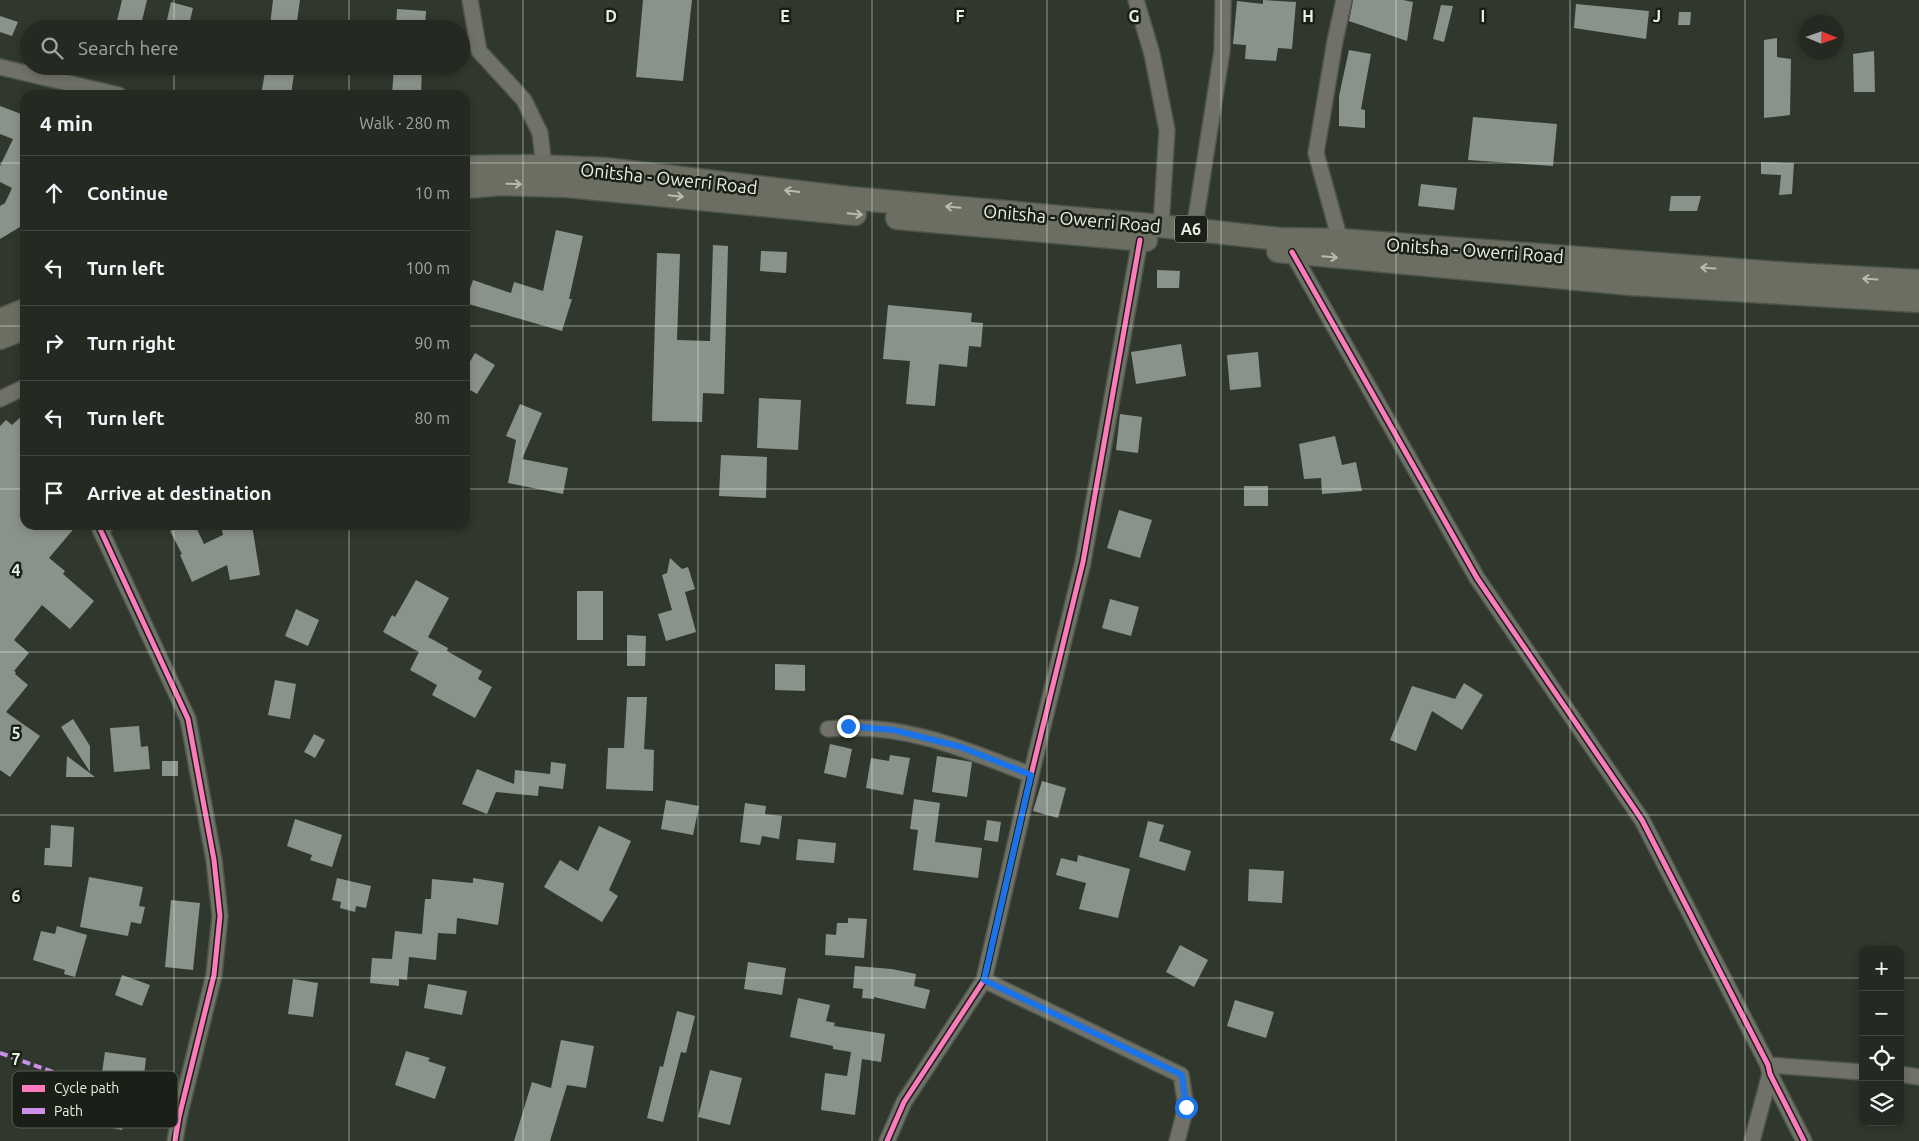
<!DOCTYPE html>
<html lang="en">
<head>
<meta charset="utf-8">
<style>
	body { margin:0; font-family:Ubuntu,sans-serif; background:#30352e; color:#f1f3f6 }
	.controls { position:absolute; right:15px; bottom:15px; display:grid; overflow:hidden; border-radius:10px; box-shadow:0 2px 8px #0003 }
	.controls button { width:45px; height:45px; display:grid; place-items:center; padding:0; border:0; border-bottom:1px solid #41453f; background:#242921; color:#f1f3f6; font:25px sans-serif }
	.compass { position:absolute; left:1799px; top:15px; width:45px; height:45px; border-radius:50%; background:#242921; box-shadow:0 2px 8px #0003; rotate:92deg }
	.stop { position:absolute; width:15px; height:15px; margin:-11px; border:4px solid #1a73e8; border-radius:50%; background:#fff }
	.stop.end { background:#1a73e8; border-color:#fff; box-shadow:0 1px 5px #0008 }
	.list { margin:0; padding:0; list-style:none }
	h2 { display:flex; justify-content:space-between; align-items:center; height:65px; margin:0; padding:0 20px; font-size:21px }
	h2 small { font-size:16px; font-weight:400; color:#a3a6a5 }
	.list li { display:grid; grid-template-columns:32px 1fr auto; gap:15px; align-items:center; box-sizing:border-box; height:75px; padding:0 20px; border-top:1px solid #41453f }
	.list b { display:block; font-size:19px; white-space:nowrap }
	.list em { font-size:16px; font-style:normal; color:#a3a6a5 }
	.icon { flex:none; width:28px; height:28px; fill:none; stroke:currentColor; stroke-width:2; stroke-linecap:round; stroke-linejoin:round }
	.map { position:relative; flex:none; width:1919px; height:1141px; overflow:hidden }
	.search { position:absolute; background:#242921; box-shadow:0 2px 8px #0003; left:20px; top:20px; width:450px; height:55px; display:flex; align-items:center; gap:12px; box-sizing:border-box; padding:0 18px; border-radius:28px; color:#a3a6a5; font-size:19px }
	.panel { position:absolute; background:#242921; box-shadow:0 2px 8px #0003; left:20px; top:90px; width:450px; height:440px; border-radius:15px }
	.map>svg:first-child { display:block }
	.building { fill:#8a938b }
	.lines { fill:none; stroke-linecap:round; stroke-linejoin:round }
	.minor-casing { stroke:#4d544a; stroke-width:18 }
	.highway-casing { stroke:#4d544a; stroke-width:25 }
	.minor { stroke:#707168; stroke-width:15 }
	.highway { stroke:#6c6e62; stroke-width:22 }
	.quiet { stroke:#ce8fe9; stroke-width:4; stroke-dasharray:8 4; stroke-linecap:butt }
	.cycleway-casing { stroke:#1a2017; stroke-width:8 }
	.cycleway { stroke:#fd7abc; stroke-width:5 }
	.oneway { stroke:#b6bcb0 }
	.route { stroke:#1a73e8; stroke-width:6 }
	.grid { fill:none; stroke:#e8f0e4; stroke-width:1; stroke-opacity:0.55 }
	.labels { text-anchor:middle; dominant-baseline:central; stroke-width:5; stroke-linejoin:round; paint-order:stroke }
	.shield { fill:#1a2017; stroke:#aab2a6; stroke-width:1 }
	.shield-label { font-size:16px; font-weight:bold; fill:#e8f0e4 }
	.street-label { font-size:18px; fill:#e8f0e4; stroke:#1a2017 }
	.key { fill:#1a2017; stroke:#585e54; stroke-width:1 }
	.key-label { font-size:14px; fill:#e8f0e4 }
	.grid-label { font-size:16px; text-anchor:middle; font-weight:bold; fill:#e8f0e4; stroke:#1a2017; stroke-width:5; stroke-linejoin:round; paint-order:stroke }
</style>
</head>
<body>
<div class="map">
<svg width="1919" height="1141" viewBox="0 0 1919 1141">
	<rect width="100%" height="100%" fill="#30372c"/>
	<!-- building -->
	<path class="building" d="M122,0H147L140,29H115Z
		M273,0H300L296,28L270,25Z
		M643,0H692L683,81L636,77Z
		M1263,0L1296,2L1292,49L1278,48L1276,61L1245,59L1246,45L1233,44L1237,1L1263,4Z
		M1353,0H1403L1413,2L1407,41L1349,21Z
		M171,2L193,8L188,29H165Z
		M1576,4L1649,11L1646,39L1574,28Z
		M1441,5L1453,6L1444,42L1433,39Z
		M397,9L426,11L425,29H396Z
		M1679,12H1691L1690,25H1678Z
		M0,16L18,22L12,36L0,32Z
		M1777,38V57L1791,59L1790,115L1764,118V40Z
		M1349,50L1371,54L1361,109L1365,110V128L1339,126V96Z
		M1874,51L1875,92H1854L1853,54Z
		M266,66H295L291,95H261Z
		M394,66H422L421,95H392Z
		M0,106L24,115L25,113V224L0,239V206L5,203L12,188L0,182V166L13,139L0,134Z
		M1473,117L1557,124L1553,166L1468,160Z
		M1761,162L1794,163L1792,194L1779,195L1781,175L1761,174Z
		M1421,184L1457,188L1454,210L1418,206Z
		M1671,196H1701L1697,211H1669Z
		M556,230L583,236L569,299H572L562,331L465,303L473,280L511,293L514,282L543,291Z
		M713,245L728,246L724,394L703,393L702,422L652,421L657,253L680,254L677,340L710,341Z
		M761,251L787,252L786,273L760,271Z
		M1157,270L1180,271L1179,288H1157Z
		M888,305L972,313L971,322L983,323L981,347L969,346L967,367L939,364L935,406L906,404L910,361L883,359Z
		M1181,344L1186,376L1136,384L1131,352Z
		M1258,352L1261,387L1230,390L1227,355Z
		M475,353L495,365L477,394L465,387V370Z
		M759,398L801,400L798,450L757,448Z
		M520,404L542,413L522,459L568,468L563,494L508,483L516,440L506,436Z
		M25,413V525H77L49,558L65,571L63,574L94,601L70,629L42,605L14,640L29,653L14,671L16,672L15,674L28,685L6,712L40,736L10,777L0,770V426L6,420L12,425Z
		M1120,414L1142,417L1138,453L1116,450Z
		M1335,436L1342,465L1356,462L1362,491L1322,494L1321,478L1304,479L1299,444Z
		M721,455L767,457L766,498L719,496Z
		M1244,486H1268V506H1244Z
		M1119,510L1152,520L1140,558L1107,548Z
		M182,525H195L204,544L223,535L221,525H252L260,575L230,580L227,565L192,582L180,555L182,554L170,531Z
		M670,558L682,569L688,567L695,589L685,592L696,632L666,641L658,614L672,610L662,575L667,573Z
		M416,580L449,598L428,637L448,648L447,651L482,671L478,679L492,687L475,718L432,695L437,685L410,670L419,652L383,632L392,615L395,617Z
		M577,591H603V640H577Z
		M1110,599L1139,607L1131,636L1102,628Z
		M296,609L319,620L308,646L285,636Z
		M627,635L646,636L645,666H627Z
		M775,664L805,665V691L775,690Z
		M275,680L296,684L290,719L268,715Z
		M1464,683L1483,695L1462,730L1432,711L1416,751L1390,740L1412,686L1455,699Z
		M627,697H647L644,749L654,750L653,791L606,789L608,748H624Z
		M73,719L90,746V772L61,727Z
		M139,726L141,747L148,746L150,769L114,772L110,728Z
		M314,734L325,740L315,758L304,752Z
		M830,744L852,749L846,778L824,773Z
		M890,755L910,758L903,795L866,788L871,758L889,761Z
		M67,756L95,777H66Z
		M937,756L972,762L967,797L932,792Z
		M162,761H178V776H162Z
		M551,762L566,764L563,789L539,786L538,796L496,792L487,814L462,804L477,769L514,784L515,770L550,774Z
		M1042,781L1066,788L1058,818L1033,811Z
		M914,799L940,803L935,842L982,848L978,878L913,870L918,830L910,829Z
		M666,800L699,806L693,835L661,829Z
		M745,803L766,806L765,814L782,816L779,839L762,836L760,845L740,842Z
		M295,819L342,835L332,867L310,860L312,855L287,846Z
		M987,820L1001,822L998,842L984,840Z
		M1148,821L1164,825L1159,841L1191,851L1185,871L1139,857Z
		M51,825L74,827L72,867L44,865L45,848H50Z
		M599,826L631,841L609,890L618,896L602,922L544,887L560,860L578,871Z
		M798,839L836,843L834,863L796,860Z
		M1078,855L1130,869L1118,918L1079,909L1086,883L1056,875L1061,858L1077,862Z
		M1249,869L1284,871L1282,903L1248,901Z
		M89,877L143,887L139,906L145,907L141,924L131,922L128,936L80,927Z
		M337,878L371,886L366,908L356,906L355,912L340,908L341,902L332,900Z
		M473,878L504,883L498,925L457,918L456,934L438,933L436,960L409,957L407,980L399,979V986L370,983L372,958L392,959L395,931L422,934L425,899H431L432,879L473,883Z
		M171,900L200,903L193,970L165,967Z
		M848,918L867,919L864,958L825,955L826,934L836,935L837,923H848Z
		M57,926L87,935L75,977L64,974L65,970L33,960L41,931L55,934Z
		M1180,945L1208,960L1194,987L1166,972Z
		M748,962L786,968L782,995L744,989Z
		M855,966L892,969L916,974L914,986L930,990L925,1009L874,997V999L862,998L863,989L853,988Z
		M122,975L150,985L142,1006L115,995Z
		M293,979L318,983L313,1017L288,1014Z
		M428,984L467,991L462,1015L424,1008Z
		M798,998L830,1005L826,1021L835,1023L834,1026L885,1034L881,1062L862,1059L855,1115L821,1110L825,1073L847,1076L851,1052L833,1049V1046L790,1037Z
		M1235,1000L1274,1012L1266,1038L1227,1026Z
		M677,1011L695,1016L686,1053L681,1052L663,1122L647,1118L660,1066L663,1067Z
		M561,1040L594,1046L586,1088L567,1085L550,1141H514L532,1082L551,1088Z
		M406,1051L430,1058L428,1061L446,1067L435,1099L395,1085Z
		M105,1052L146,1058L143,1084L101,1079Z
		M710,1070L742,1078L730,1125L698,1117Z
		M90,1104L126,1111L122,1130L87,1123Z"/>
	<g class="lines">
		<!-- minor casing -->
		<g class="minor-casing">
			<path id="minor" d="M470,0L479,51L524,100L540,133L544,166
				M1136,0L1152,54L1167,130L1161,226
				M0,67L119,95
				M1194,230L1222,51L1223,0
				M1340,240L1316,153L1335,41L1344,0
				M1292,252L1477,578L1642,820L1768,1065L1770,1074L1804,1141
				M0,399L25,387
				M106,525L100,529L188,719L214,860L220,916L214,975L179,1117L175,1141
				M828,729C899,721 966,749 1031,775
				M984,980L1181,1075L1186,1107L1177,1141
				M1768,1065L1863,1072
				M1900,1074L1919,1077
				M887,1141L904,1102L984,980L1031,775L1083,562L1140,240
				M1752,1141L1770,1074"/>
		</g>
		<!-- highway casing -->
		<g class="highway-casing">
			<path id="highway" d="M465,167L535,166L605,169L849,198L1161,226L1279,239L1340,240L1791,274L1919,281
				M465,187L502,184L567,186L855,214
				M897,218L1146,240
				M1278,251L1631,284L1919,301
				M0,320L25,310
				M0,338L25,328"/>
		</g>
		<!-- minor -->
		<use href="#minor" class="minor"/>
		<!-- highway -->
		<use href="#highway" class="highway"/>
		<!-- quiet -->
		<path class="quiet" d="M0,1053L179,1117"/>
		<!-- cycleway casing -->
		<g class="cycleway-casing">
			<path id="cycleway" d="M1292,252L1477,578L1642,820L1768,1065L1770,1074L1804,1141
				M106,525L100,529L188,719L214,860L220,916L214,975L179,1117L175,1141
				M887,1141L904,1102L984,980L1031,775L1083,562L1140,240"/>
		</g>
		<!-- cycleway -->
		<use href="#cycleway" class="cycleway"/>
	</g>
	<!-- one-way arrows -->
	<defs><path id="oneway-shaft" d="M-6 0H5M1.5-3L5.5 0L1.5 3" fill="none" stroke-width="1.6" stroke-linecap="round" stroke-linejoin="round" transform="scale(1.25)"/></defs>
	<g class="oneway">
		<use href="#oneway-shaft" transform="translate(514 184) rotate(2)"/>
		<use href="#oneway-shaft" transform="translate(792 191) rotate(-173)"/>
		<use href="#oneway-shaft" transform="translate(676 196) rotate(6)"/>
		<use href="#oneway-shaft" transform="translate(953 207) rotate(-175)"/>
		<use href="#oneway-shaft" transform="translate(855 214) rotate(6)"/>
		<use href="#oneway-shaft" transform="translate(1330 257) rotate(5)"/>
		<use href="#oneway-shaft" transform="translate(1708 268) rotate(-176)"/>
		<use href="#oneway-shaft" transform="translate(1870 279) rotate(-176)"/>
	</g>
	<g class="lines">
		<!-- route -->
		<path class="route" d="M848,726L894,730L961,747L1031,775L984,980L1182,1075L1186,1107"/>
	</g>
	<!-- grid -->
	<path class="grid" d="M174,0V29M349,0V29M523,0V1141M698,0V1141M872,0V1141M1047,0V1141M1221,0V1141M1396,0V1141M1570,0V1141M1745,0V1141M174,66V95M349,66V95M0,163H25M465,163H1919M0,326H25M465,326H1919M0,489H25M465,489H1919M174,525V1141M349,525V1141M0,652H1919M0,815H1919M0,978H1863M1900,978H1919"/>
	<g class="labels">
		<!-- shield labels -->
		<rect class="shield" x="1175" y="215.5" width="32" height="27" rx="4"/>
		<g class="shield-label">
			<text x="1191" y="229">A6</text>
		</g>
		<!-- street labels -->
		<g class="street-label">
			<text transform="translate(669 178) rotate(6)">Onitsha - Owerri Road</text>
			<text transform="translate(1072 218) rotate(5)">Onitsha - Owerri Road</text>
			<text transform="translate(1475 250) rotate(4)">Onitsha - Owerri Road</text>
		</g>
	</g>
	<!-- legend -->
	<rect x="12" y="1071" width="166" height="57" rx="8" class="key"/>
	<rect x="22" y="1085" width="23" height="7" fill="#fd7abc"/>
	<rect x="22" y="1108" width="23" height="6" fill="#ce8fe9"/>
	<g class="key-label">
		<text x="54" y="1093">Cycle path</text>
		<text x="54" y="1116">Path</text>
	</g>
	<g class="grid-label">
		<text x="611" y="22">D</text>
		<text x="785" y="22">E</text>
		<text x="960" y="22">F</text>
		<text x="1134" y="22">G</text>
		<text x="1308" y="22">H</text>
		<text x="1483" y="22">I</text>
		<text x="1657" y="22">J</text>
		<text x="16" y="576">4</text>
		<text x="16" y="739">5</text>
		<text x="16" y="902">6</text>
		<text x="16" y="1065">7</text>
	</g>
</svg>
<div class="controls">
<button>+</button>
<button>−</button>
<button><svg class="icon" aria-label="locate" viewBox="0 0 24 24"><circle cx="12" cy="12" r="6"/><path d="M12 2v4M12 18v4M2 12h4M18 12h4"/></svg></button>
<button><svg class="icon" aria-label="layers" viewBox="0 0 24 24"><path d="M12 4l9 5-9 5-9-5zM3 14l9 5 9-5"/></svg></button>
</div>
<svg class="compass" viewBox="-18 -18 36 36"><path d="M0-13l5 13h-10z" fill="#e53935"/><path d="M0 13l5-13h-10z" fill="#a3a6a5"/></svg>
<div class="stop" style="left:1186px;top:1107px"></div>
<div class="stop end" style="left:848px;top:726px"></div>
<div class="search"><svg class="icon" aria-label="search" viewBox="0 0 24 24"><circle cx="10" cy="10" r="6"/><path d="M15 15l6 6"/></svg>Search here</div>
<section class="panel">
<h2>4 min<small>Walk · 280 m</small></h2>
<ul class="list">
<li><svg class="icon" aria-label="ahead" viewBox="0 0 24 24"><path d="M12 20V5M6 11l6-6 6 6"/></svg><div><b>Continue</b></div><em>10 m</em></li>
<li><svg class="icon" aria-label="left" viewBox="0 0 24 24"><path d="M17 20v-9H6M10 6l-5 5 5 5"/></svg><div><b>Turn left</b></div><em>100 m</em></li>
<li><svg class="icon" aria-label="right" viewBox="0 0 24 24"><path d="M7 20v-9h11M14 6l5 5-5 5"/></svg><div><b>Turn right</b></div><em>90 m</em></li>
<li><svg class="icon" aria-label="left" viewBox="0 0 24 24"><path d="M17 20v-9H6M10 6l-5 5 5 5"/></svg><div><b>Turn left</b></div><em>80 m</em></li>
<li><svg class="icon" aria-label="arrive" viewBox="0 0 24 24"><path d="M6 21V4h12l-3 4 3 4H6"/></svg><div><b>Arrive at destination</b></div></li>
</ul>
</section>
</div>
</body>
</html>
